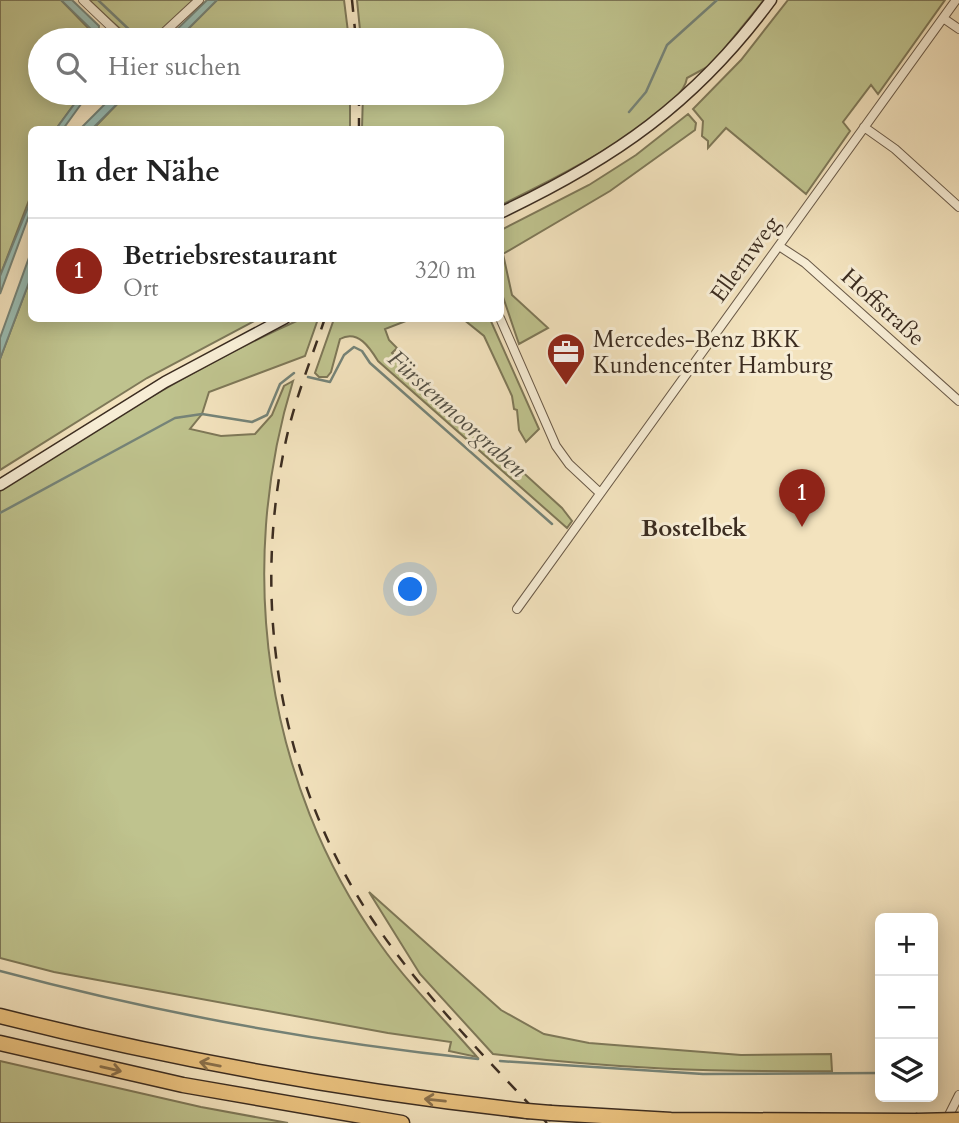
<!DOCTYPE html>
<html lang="de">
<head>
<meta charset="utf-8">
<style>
	body { margin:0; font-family:Cardo,serif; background:#f6f6f6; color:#222 }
	.controls { position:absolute; right:21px; bottom:21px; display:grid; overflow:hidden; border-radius:10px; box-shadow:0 4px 18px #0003 }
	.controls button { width:63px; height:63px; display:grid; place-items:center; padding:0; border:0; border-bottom:2px solid #e0e0e0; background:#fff; color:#222; font:35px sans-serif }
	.you { position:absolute; left:411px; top:590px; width:24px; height:24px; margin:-18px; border:5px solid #fff; border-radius:50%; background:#1a73e8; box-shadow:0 0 0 10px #1a73e833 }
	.badge { display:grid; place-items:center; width:46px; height:46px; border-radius:50%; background:#8f2418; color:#fff; font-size:23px; font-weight:700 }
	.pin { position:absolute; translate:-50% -58px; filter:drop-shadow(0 2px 4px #0008) }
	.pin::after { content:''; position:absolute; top:37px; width:24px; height:21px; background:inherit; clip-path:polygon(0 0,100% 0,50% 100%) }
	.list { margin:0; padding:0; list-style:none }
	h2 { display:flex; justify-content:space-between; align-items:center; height:91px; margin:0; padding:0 28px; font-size:30px }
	h2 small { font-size:23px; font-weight:400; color:#767676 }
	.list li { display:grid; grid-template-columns:46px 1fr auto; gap:21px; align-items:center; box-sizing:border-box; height:105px; padding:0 28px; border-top:2px solid #e0e0e0 }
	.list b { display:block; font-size:26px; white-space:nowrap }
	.list p { margin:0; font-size:23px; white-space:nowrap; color:#767676 }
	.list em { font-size:23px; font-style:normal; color:#767676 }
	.icon { flex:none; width:38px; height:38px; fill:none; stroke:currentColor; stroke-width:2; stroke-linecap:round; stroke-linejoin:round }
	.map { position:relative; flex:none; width:959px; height:1123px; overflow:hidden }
	.search { position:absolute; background:#fff; box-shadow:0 4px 18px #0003; left:28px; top:28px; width:476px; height:77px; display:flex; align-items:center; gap:18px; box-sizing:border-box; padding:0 24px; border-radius:38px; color:#767676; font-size:26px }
	.panel { position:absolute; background:#fff; box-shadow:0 4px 18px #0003; left:28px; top:126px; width:476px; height:196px; border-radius:10px }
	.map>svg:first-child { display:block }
	.green { fill:#bfc38e; stroke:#7e7858; stroke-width:2 }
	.water { fill:#9bbeb4; stroke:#758479; stroke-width:2 }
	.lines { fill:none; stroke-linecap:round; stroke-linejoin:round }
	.stream { stroke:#758479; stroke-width:2.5 }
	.street-casing { stroke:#6a5a48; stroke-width:10 }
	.secondary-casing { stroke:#3c2d21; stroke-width:13 }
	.highway-casing { stroke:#3c2d21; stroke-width:17 }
	.street { stroke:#f7edd5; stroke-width:8 }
	.secondary { stroke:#f7edd5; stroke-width:10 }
	.highway { stroke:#eac27f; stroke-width:14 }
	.rail { stroke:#3c2d21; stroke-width:2.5; stroke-dasharray:12 12; stroke-linecap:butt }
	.highway-bridge-casing { stroke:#3c2d21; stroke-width:17; stroke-linecap:butt }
	.highway-bridge { stroke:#eac27f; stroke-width:14 }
	.oneway { stroke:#8a704b }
	.labels { text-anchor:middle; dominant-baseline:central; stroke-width:6; stroke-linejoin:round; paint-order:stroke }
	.street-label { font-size:23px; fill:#3c2d21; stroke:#f7edd5 }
	.poi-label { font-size:23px; fill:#3c2d21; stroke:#f7edd5; text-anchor:start }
	.water-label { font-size:24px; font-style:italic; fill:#545146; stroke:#f7edd5 }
	.neighbourhood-label { font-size:24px; font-weight:bold; fill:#3c2d21; stroke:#f7edd5 }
</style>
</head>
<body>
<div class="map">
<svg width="959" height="1123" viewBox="0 0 959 1123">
	<rect width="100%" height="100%" fill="#f3e3be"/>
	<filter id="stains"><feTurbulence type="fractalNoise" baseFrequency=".00286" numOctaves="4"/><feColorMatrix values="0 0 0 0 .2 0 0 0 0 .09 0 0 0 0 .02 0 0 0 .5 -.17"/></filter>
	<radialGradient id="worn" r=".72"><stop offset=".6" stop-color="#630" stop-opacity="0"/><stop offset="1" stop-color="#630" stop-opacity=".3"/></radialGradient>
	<!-- green -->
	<path class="green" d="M0,0H61L93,33L90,40H40V93H77L78,99L56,129L32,130L31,195L0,276Z
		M89,0H194C140,54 144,52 89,0Z
		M217,0H344L349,40H177Z
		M357,0H764L711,65L687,78C681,118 538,187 501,205L500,130L362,129L363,93H492V40H361Z
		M788,0H945L878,94L871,85L843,122L850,131L806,194L726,128L708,148V141L702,136L703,121L693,109L741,60Z
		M128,93H350V129L92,130Z
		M688,114L696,123L695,130L610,191L503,254L512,295L548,328L519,344L501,291V230L589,185L636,155Z
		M31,277L32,318L258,319L147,378L0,470V359Z
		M301,319H318L305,356L209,392L202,414L190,429L221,436L255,434L272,415L284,386L293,381C235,569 265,783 380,944C408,984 445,1020 477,1057L449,1051L451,1042L388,1033L54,972L0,958V490C98,428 197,365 301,319Z
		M334,319H411L385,329L389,340L397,348L392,353L562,508L572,521L567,528L378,361C370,348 358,329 340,339L331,372L327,377H319L315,373Z
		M463,319H490L539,429L526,442L519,430L517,410L514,409L512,396L484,336Z
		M369,892L501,1010L544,1034L589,1043L741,1055L831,1054L832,1071C715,1072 610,1069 493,1054L420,974Z
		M0,1061L201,1107L288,1123H0Z"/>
	<!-- water -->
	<path class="water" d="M61,0H72L99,26L98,40H90L92,30Z
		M207,0H217L177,40H166Z
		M77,93H84V100L63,129H56L78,99Z
		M116,93H128L92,129H80Z
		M28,207L31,210L0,294V276Z
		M31,252V277L0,359V338Z"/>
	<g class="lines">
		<!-- stream -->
		<path class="stream" d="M98,0L137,37
			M629,112L646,92L667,45L717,0
			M308,377L330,382L344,355L354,347L362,351L370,363L552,524
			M0,513L175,418L202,414L252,422L267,415L280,384L294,373
			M0,971C157,1013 316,1042 478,1059
			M500,1061L703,1074L880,1073"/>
		<!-- street casing -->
		<g class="street-casing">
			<path id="street" d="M83,0L125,40
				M943,18L959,29
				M156,40L199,0
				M864,127L895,149L959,207
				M779,246L805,263L959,401
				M500,318L556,446L569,464L600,493
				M517,609L956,0
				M946,1121L959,1095"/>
		</g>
		<!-- secondary casing -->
		<g class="secondary-casing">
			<path id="secondary" d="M500,213C614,159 695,103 771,0
				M0,485L165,382L285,318"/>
		</g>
		<!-- highway casing -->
		<g class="highway-casing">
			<path id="highway" d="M0,1016C174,1060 349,1091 527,1111
				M0,1043L183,1085L402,1123
				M551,1113L671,1120L916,1121"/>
		</g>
		<!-- street -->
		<use href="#street" class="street"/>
		<!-- secondary -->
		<use href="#secondary" class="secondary"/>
		<!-- highway -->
		<use href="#highway" class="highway"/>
		<!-- rail -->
		<path class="rail" d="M352,0L356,40
			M359,130V93
			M325,318C311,360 294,401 285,445C251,608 280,783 374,922C423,995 487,1059 547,1123"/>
		<!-- highway-bridge casing -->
		<g class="highway-bridge-casing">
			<path id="highway-bridge" d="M527,1111L551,1113
				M916,1121L959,1120"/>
		</g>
		<!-- highway-bridge -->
		<use href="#highway-bridge" class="highway-bridge"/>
	</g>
	<!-- one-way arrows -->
	<defs><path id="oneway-shaft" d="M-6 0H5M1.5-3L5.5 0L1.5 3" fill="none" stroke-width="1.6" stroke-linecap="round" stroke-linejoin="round" transform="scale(1.75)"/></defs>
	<g class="oneway">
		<use href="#oneway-shaft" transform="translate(210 1064) rotate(-169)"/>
		<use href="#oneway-shaft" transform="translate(111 1069) rotate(13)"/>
		<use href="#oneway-shaft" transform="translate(435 1100) rotate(-174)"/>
	</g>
	<!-- icons -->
	<defs>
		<g id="office-pin" transform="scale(2.0125)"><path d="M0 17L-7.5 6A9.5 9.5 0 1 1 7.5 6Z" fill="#8f2418" stroke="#f7edd5"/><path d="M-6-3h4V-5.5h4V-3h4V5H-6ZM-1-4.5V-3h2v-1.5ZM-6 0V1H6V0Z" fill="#fff"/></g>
	</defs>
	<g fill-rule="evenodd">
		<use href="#office-pin" x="566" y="352"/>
	</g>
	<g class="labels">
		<!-- street labels -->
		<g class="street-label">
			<text transform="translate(745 259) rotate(-54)">Ellernweg</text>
			<text transform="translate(883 307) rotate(42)">Hoffstraße</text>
		</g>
		<!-- poi labels -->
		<g class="poi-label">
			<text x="593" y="339">Mercedes-Benz BKK<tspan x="593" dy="26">Kundencenter Hamburg</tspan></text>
		</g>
		<!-- water labels -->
		<g class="water-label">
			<text transform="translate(457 414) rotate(42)">Fürstenmoorgraben</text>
		</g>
		<!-- neighbourhood labels -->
		<g class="neighbourhood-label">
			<text x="694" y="528">Bostelbek</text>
		</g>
	</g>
	<rect width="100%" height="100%" filter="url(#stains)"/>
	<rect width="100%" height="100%" fill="url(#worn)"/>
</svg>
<div class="controls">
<button>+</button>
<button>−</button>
<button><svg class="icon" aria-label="layers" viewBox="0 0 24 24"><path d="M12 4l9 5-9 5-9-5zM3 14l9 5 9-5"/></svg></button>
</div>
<div class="you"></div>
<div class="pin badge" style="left:802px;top:527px">1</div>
<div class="search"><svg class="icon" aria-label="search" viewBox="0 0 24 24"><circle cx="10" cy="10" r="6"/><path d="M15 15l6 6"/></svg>Hier suchen</div>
<section class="panel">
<h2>In der Nähe<small></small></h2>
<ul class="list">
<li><span class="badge">1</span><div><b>Betriebsrestaurant</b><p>Ort</p></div><em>320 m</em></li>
</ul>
</section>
</div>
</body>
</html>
